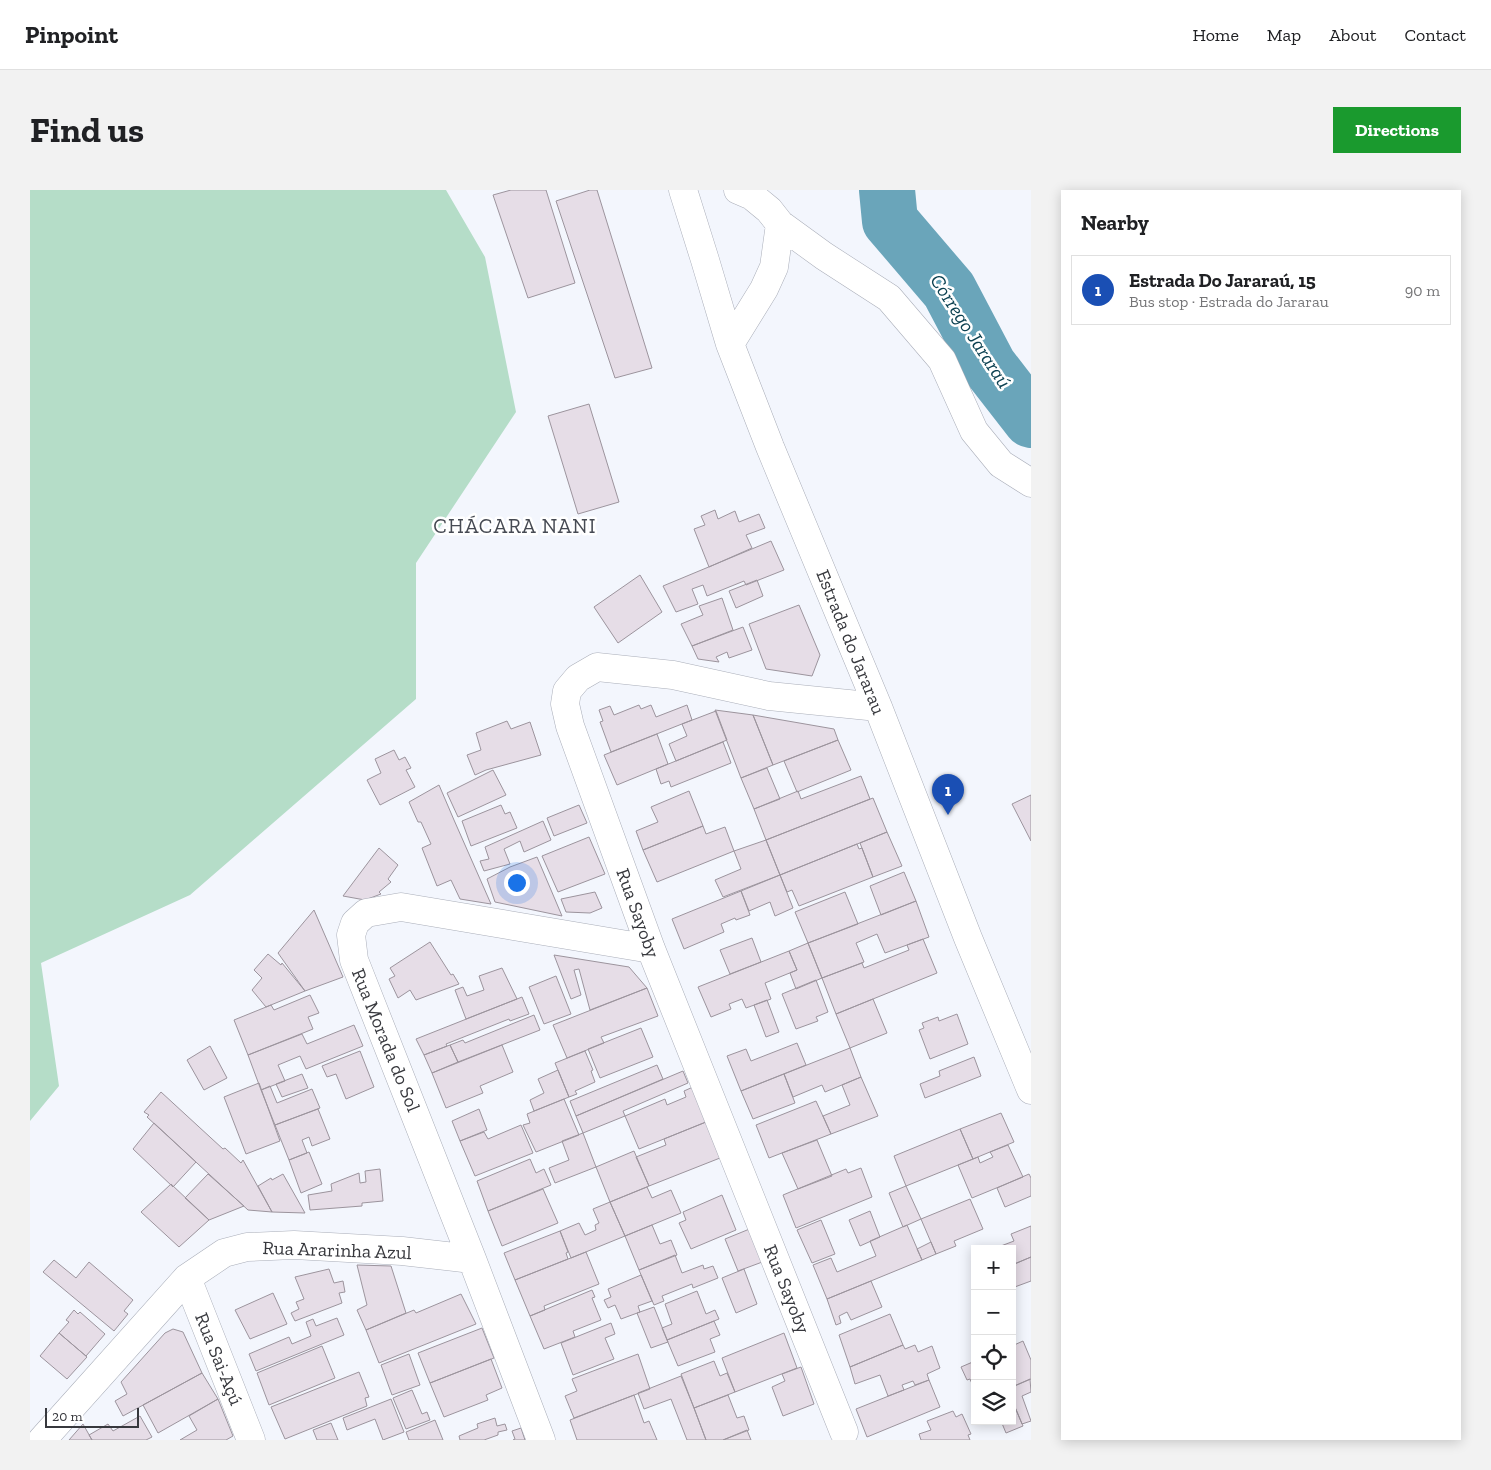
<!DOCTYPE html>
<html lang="en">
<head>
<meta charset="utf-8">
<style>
	body { margin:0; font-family:"Zilla Slab",serif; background:#f2f2f2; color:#202124 }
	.controls { position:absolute; right:15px; bottom:15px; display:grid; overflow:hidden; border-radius:0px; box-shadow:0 2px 12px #0003 }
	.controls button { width:45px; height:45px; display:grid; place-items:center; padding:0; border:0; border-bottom:1px solid #e0e0e0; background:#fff; color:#202124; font:25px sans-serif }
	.scale { position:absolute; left:15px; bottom:12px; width:94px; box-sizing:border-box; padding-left:5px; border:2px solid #37383d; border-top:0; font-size:14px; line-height:18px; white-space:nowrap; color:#37383d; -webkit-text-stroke:4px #fff; paint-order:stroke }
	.you { position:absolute; left:486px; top:692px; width:18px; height:18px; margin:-12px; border:4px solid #fff; border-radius:50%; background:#1a73e8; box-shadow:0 0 0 8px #1a73e833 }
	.badge { display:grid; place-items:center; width:32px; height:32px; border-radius:50%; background:#1a9a2e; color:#fff; font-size:16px; font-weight:700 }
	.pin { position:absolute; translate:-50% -41px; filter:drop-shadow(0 1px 2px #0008) }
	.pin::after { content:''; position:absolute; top:26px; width:18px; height:15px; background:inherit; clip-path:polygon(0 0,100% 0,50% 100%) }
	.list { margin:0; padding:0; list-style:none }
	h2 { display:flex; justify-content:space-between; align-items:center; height:65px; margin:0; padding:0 20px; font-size:21px }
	h2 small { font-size:16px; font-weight:400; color:#757577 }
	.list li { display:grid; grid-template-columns:32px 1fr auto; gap:15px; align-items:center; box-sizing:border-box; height:70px; margin:0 10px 10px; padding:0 10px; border:1px solid #e0e0e0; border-radius:0px }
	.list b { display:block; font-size:19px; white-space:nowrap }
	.list p { margin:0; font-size:16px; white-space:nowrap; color:#757577 }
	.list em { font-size:16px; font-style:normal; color:#757577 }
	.icon { flex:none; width:28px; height:28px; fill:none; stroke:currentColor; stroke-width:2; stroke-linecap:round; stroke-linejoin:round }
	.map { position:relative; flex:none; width:1001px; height:1250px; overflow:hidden; border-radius:0px }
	header { display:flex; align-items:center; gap:30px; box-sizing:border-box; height:70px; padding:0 25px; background:#fff; border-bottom:1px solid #e0e0e0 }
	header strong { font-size:24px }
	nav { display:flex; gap:28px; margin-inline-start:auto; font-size:18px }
	.intro { display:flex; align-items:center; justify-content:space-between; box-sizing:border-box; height:120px; padding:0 30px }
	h1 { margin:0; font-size:35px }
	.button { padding:12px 22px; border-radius:0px; background:#1a9a2e; color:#fff; font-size:18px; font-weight:700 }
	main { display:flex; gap:30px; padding:0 30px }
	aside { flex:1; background:#fff; border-radius:0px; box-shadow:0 2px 12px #0003 }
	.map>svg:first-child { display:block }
	.green { fill:#b5ddc8 }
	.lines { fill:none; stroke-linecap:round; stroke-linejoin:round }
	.river { stroke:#6aa5ba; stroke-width:56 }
	.building { fill:#e6dde7; stroke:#9c949d }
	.street-casing { stroke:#aaaeb9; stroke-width:29 }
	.street { stroke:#fff; stroke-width:28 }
	.labels { text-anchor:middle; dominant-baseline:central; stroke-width:5; stroke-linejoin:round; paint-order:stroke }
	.street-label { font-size:19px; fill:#37383d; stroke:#fff }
	.water-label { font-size:20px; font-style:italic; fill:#0c4151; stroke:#fff }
	.quarter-label { font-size:21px; letter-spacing:1px; fill:#464a53; stroke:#fff }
</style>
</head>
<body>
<header>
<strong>Pinpoint</strong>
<nav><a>Home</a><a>Map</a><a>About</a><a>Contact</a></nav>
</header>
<div class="intro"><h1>Find us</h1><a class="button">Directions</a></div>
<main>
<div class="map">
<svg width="1001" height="1250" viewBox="0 0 1001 1250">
	<rect width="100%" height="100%" fill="#f3f6fd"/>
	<!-- green -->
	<path class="green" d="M0,0H416L455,67L486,222L386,373V509L160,705L11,773L29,896L0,931Z"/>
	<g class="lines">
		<!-- river -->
		<path class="river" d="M857,0L860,31L919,100L959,176L1001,230"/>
	</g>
	<!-- building -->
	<path class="building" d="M481,0H516L545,93L498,108L463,5Z
		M560,0H567L622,178L585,188L526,11Z
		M559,214L589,312L548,324L518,226Z
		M685,320L688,329L705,321L709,332L729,324L735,338L716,345L722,358L679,377L664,339L675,335L671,326Z
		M741,351L754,380L716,395L714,391L677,406L673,395L662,399L668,414L646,422L633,396Z
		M610,385L632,422L588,453L564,417Z
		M727,390L733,406L706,418L699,401Z
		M692,408L703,440L662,456L651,434L673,425L669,416Z
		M769,415L790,465L782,486L736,479L719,434Z
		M713,437L722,460L699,468L697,462L686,467L689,472L668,469L662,456Z
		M609,515L611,519L621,515L626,527L657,515L662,530L581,562L570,532L573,531L569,520L580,516L584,525Z
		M685,520L723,525L743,575L711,588Z
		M686,521L697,550L646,571L639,554L657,546L652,534Z
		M723,525L804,539L808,550L743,575Z
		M477,531L481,539L500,532L511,565L456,580L445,585L437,565L451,560L446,543Z
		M627,544L638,574L587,595L574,565Z
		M808,550L821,580L767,602L754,571Z
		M693,552L701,573L641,597L639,591L631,594L626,579Z
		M364,560L369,570L375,567L381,578L376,580L385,597L350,615L337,590L351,583L345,569Z
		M737,578L750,609L724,619L711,588Z
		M463,580L476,605L428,627L417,603Z
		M831,586L840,609L736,650L724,619L768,601L771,609Z
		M409,595L424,630L461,714L430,709L421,690L407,696L392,658L401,654L391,632H388L379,612Z
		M659,601L673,636L613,660L606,641L628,632L621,617Z
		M1001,605V651L982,614Z
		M843,608L857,642L750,685L736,650Z
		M471,615L475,624L480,622L487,638L441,656L432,631Z
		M549,615L557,633L524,646L517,628Z
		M513,631L521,650L494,662L490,651L474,659L480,674L454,681L450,671L459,669L455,657Z
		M673,636L676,644L695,637L704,661L627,692L613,660Z
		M857,642L872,676L843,687L830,653Z
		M559,647L575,684L528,702L512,666Z
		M736,650L750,685L693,707L685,690L711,679L704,661Z
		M827,654L829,659L832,658L843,687L769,716L762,700L757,702L750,685Z
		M349,658L368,675L358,689L361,692L349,702L351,704L335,710L313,706Z
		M507,667L524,707L532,726L465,712L457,689L480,677Z
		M874,682L886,711L851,725L840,696Z
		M750,685L763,718L745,726L740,712L719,721L711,701Z
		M711,701L720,725L706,730L705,728L691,734L694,742L654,759L642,729Z
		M565,702L572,718L560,723L536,722L531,709Z
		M815,702L828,734L778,753L765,722Z
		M886,711L899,747L855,763L847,744L826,753L834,772L792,788L778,753Z
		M284,720L313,787L275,801L248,763Z
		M722,748L731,772L700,784L690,760Z
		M893,749L907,783L806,824L792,788L832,773L834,778L879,760L877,755Z
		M400,752L421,785L423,784L429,794L386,810L380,800L368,808L359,789L365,786L360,778Z
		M778,753L792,788L766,799L760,783L767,780L759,761Z
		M759,761L767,780L735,793L741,809L716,818L712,809L699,814L701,819L681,827L668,797Z
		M238,764L251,775L252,773L275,801L236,817L222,800L232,788L224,780Z
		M524,765L599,777L617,798L560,820L549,779L544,780L551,805L541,809Z
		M472,778L487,809L436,829L425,800L433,797L437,806L454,800L449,786Z
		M526,786L541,824L514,834L499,797Z
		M786,790L798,822L786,827L788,831L766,839L752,804Z
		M617,798L628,826L571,847L574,853L537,868L523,835Z
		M280,805L289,823L278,827L283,839L218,865L204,830L241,815L244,820Z
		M492,807L499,824L480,831L479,829L416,854L417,856L394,865L386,849Z
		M843,809L857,843L820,858L806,824Z
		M737,810L749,842L736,847L724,815Z
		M927,824L938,854L900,869L889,840L894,838L892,833L908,827L909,831Z
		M504,825L510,840L428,872L420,855L433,850L435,853Z
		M324,835L333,856L276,879L270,866L248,875L255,891L231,900L218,865L272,844L277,854Z
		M611,838L623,867L570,888L558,859Z
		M767,853L776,875L711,901L697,866L716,859L721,871Z
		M420,855L428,872L402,883L394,865Z
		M472,855L483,882L450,896L453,903L416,918L402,883Z
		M180,856L197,888L174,900L157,870Z
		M820,858L831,887L795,902L792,895L763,907L754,884Z
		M330,861L344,897L316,909L306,884L297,887L292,876Z
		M555,861L563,880L561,881L565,892L545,901L547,904L539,907L525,873Z
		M944,867L951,886L895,908L890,894L910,886L909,881Z
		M627,875L633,889L546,926L540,911Z
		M528,880L539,907L504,921L500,910L514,903L508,889Z
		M653,881L658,893L593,921L595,926L553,943L546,926Z
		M272,884L278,898L252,907L246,894Z
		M754,884L765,913L723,929L711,901Z
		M831,887L848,926L801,944L793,926L820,915L812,895Z
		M229,893L250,951L216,964L194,907Z
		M240,896L247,913L282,899L290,918L245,935L231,900Z
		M663,897L676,932L609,959L595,926L635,909L637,915L656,907L654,901Z
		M131,902L193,959L195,958L211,973L213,970L242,1022L218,1020L117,927L119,925L114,922Z
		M534,909L549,945L506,962L493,935L500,933L497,924Z
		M786,911L801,944L739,968L726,935Z
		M288,919L300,949L282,956L279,947L272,950L277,963L259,970L245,935Z
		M449,919L457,940L430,951L422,931Z
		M971,923L984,952L943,969L930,939Z
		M676,932L690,968L619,996L606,967L636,955L634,949Z
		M124,933L166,972L143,997L103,959Z
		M491,935L503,963L445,986L430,951L454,942L458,949Z
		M930,939L943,969L876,996L864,966Z
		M553,943L566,977L525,993L519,978L539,970L532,951Z
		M787,950L802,986L768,999L752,963Z
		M978,955L993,987L942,1008L928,975L948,967L950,973L963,967L960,962Z
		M604,961L619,996L580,1012L566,977Z
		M279,962L292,994L271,1003L259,970Z
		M500,969L506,983L514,979L521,995L458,1021L447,991Z
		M831,978L842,1007L766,1038L753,1005L816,979L818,983Z
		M350,979L353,1011L332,1013V1016L280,1020L278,1005L302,1001L301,994L329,983L330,993L336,992L335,981Z
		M178,984L214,1016L179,1030L155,1008Z
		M253,984L275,1023L242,1022L228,996L241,988L242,990Z
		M999,984L1001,988V1006L975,1017L967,998Z
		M141,994L179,1030L149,1057L111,1022Z
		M876,996L891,1029L873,1037L859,1003Z
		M617,997L622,1008L641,1000L651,1023L595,1046L580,1012Z
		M513,999L528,1033L472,1056L458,1021Z
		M692,1005L706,1040L661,1059L649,1033L656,1030L653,1022Z
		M940,1009L953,1039L924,1051L926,1056L906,1064L891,1029Z
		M580,1012L595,1046L541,1068L530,1041L549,1033L555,1045L566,1040L565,1035L569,1033L563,1019Z
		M840,1021L850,1047L830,1056L819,1030Z
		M791,1030L805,1064L782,1073L767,1040Z
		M622,1035L630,1054L641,1050L647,1065L609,1080L595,1046Z
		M877,1035L892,1070L797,1109L783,1075L801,1068L807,1082L846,1066L840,1051Z
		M1001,1036V1067L982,1075V1059H963L984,1051L981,1044Z
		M722,1038L735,1071L708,1081L695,1049Z
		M530,1041L538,1062L536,1063L538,1069L485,1090L474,1063Z
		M901,1052L906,1064L892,1070L887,1059Z
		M556,1062L569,1094L514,1116L515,1120L500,1126L485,1090Z
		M645,1065L652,1083L673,1075L674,1079L683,1076L688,1088L663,1098L662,1094L632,1106L634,1111L624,1115L609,1080Z
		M1001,1067V1091L982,1098V1075Z
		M24,1070L46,1088L59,1072L103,1110L94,1121L98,1124L84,1141L13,1082Z
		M327,1075L361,1076L376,1123L336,1140L327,1120L337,1115Z
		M299,1079L304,1093L313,1091L315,1102L309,1103L312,1113L265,1131L261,1123L269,1119L266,1112L274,1109L265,1087Z
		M714,1079L727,1114L706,1123L692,1088Z
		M611,1085L622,1111L608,1116L610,1122L591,1129L585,1115L578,1118L574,1110L581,1107L578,1099Z
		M841,1091L852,1117L821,1130L817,1122L809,1126L811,1133L806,1135L797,1109Z
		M562,1100L565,1107L562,1108L571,1130L543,1141L545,1147L514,1159L500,1126Z
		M667,1101L676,1124L685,1120L689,1129L637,1150L632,1138L642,1134L635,1114Z
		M243,1103L257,1134L220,1149L205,1120Z
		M431,1104L446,1134L349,1173L336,1140L384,1120L386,1123Z
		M624,1117L638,1152L621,1158L607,1123Z
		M44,1120L48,1124L50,1122L75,1144L56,1166L29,1143L39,1132L36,1130Z
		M860,1124L873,1155L820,1177L809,1145Z
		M307,1128L314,1145L226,1181L219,1164L259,1147L262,1154L281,1146L276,1132L283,1129L286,1136Z
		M684,1131L690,1145L680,1149L685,1162L648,1176L637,1150Z
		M581,1133L585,1144L575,1148L584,1169L543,1185L531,1153Z
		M452,1138L464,1168L400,1193L388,1163Z
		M143,1139L153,1142L172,1183L93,1226L85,1211L97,1204L91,1192L135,1143Z
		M29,1143L57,1167L37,1189L10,1166Z
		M754,1143L767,1178L705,1202L692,1168Z
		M993,1151L1001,1170V1189L982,1197V1156Z
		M873,1155L875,1159L885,1155L888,1162L902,1156L910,1178L897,1184L899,1190L885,1195L883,1191L872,1195L874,1200L858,1206L850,1185L825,1194L820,1177Z
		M292,1156L305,1188L239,1215L227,1183Z
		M379,1164L390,1195L362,1205L351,1175Z
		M608,1164L620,1199L544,1228L535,1206L547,1201L542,1189Z
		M461,1169L472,1198L456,1205L458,1210L414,1227L400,1193Z
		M684,1171L690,1186L697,1183L705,1202L664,1218L651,1184Z
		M945,1171V1201L940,1189L937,1190L931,1177Z
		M771,1177L784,1214L753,1226L742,1197L755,1191L752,1184Z
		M329,1182L339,1207L335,1208L337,1216L255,1249L241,1217Z
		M172,1183L188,1209L128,1243L113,1215Z
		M651,1186L664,1218L676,1250H657L641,1209L614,1219L608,1203Z
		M1000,1189L1001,1202L992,1206L1001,1231L992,1234L982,1210V1197Z
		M899,1190L910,1217L837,1247L826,1219Z
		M382,1200L392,1224L397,1222L400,1230L376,1239L363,1208Z
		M604,1205L614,1233L619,1231L627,1250H547L540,1230Z
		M698,1205L707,1228L714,1226L719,1240L693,1250H676L664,1218Z
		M188,1209L203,1246L196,1250H150L167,1240L159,1226Z
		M361,1209L374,1242L353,1250L345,1229L317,1240L313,1228Z
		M982,1210L993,1236L976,1243L971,1231H982Z
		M923,1221L926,1227L932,1224L941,1244L938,1245L940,1250H891L889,1244L901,1240L897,1231Z
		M110,1226L122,1247L116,1250H62L59,1245L78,1234L83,1241Z
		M465,1228L467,1236L475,1234L477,1240L468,1242V1245L454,1250H430L429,1246L448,1238L447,1234Z
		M405,1230L413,1250H379L376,1242Z
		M301,1233L308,1250H287L283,1240Z
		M53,1234L62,1250H39Z
		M491,1238L495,1250H483L485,1249L482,1241Z
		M717,1240L721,1250H693Z"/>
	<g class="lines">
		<!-- street casing -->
		<g class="street-casing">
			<path id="street" d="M653,0L675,70L700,154L740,257L848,517L938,748L1001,900
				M750,34L794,66L859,108L912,170L944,241L971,274L1001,293
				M700,154L734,99L744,77L750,34L739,20L722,6L708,0
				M157,1088L221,1250
				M814,1242L621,759L540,536L535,514L537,501L548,488L567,477L643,485L739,506L848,517
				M12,1250L157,1088L194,1063L217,1057L264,1055L372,1061L442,1069
				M511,1250L442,1069L324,770L321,745L325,733L336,723L371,717L621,759"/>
		</g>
		<!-- street -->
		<use href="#street" class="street"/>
	</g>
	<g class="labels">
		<!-- street labels -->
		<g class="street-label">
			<text transform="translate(821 452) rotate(68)">Estrada do Jararau</text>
			<text transform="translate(608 723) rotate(70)">Rua Sayoby</text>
			<text transform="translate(356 850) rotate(68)">Rua Morada do Sol</text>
			<text transform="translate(307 1060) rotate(2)">Rua Ararinha Azul</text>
			<text transform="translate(757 1099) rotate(68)">Rua Sayoby</text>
			<text transform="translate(189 1169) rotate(68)">Rua Sai-Açú</text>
		</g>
		<!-- water labels -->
		<g class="water-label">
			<text transform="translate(941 141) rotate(57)">Córrego Jararaú</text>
		</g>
		<!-- quarter labels -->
		<g class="quarter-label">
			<text x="485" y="335">CHÁCARA NANI</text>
		</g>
	</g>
</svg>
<div class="controls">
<button>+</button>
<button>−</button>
<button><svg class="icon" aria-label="locate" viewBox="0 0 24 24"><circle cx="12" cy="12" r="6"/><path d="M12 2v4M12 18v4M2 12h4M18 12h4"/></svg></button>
<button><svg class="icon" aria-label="layers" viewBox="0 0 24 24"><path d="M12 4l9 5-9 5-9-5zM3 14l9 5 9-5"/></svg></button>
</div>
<div class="scale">20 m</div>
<div class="you"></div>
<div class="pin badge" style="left:918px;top:625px;background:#1a4fb4">1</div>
</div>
<aside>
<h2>Nearby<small></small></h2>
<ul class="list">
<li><span class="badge" style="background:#1a4fb4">1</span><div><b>Estrada Do Jararaú, 15</b><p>Bus stop · Estrada do Jararau</p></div><em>90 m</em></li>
</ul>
</aside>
</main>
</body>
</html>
